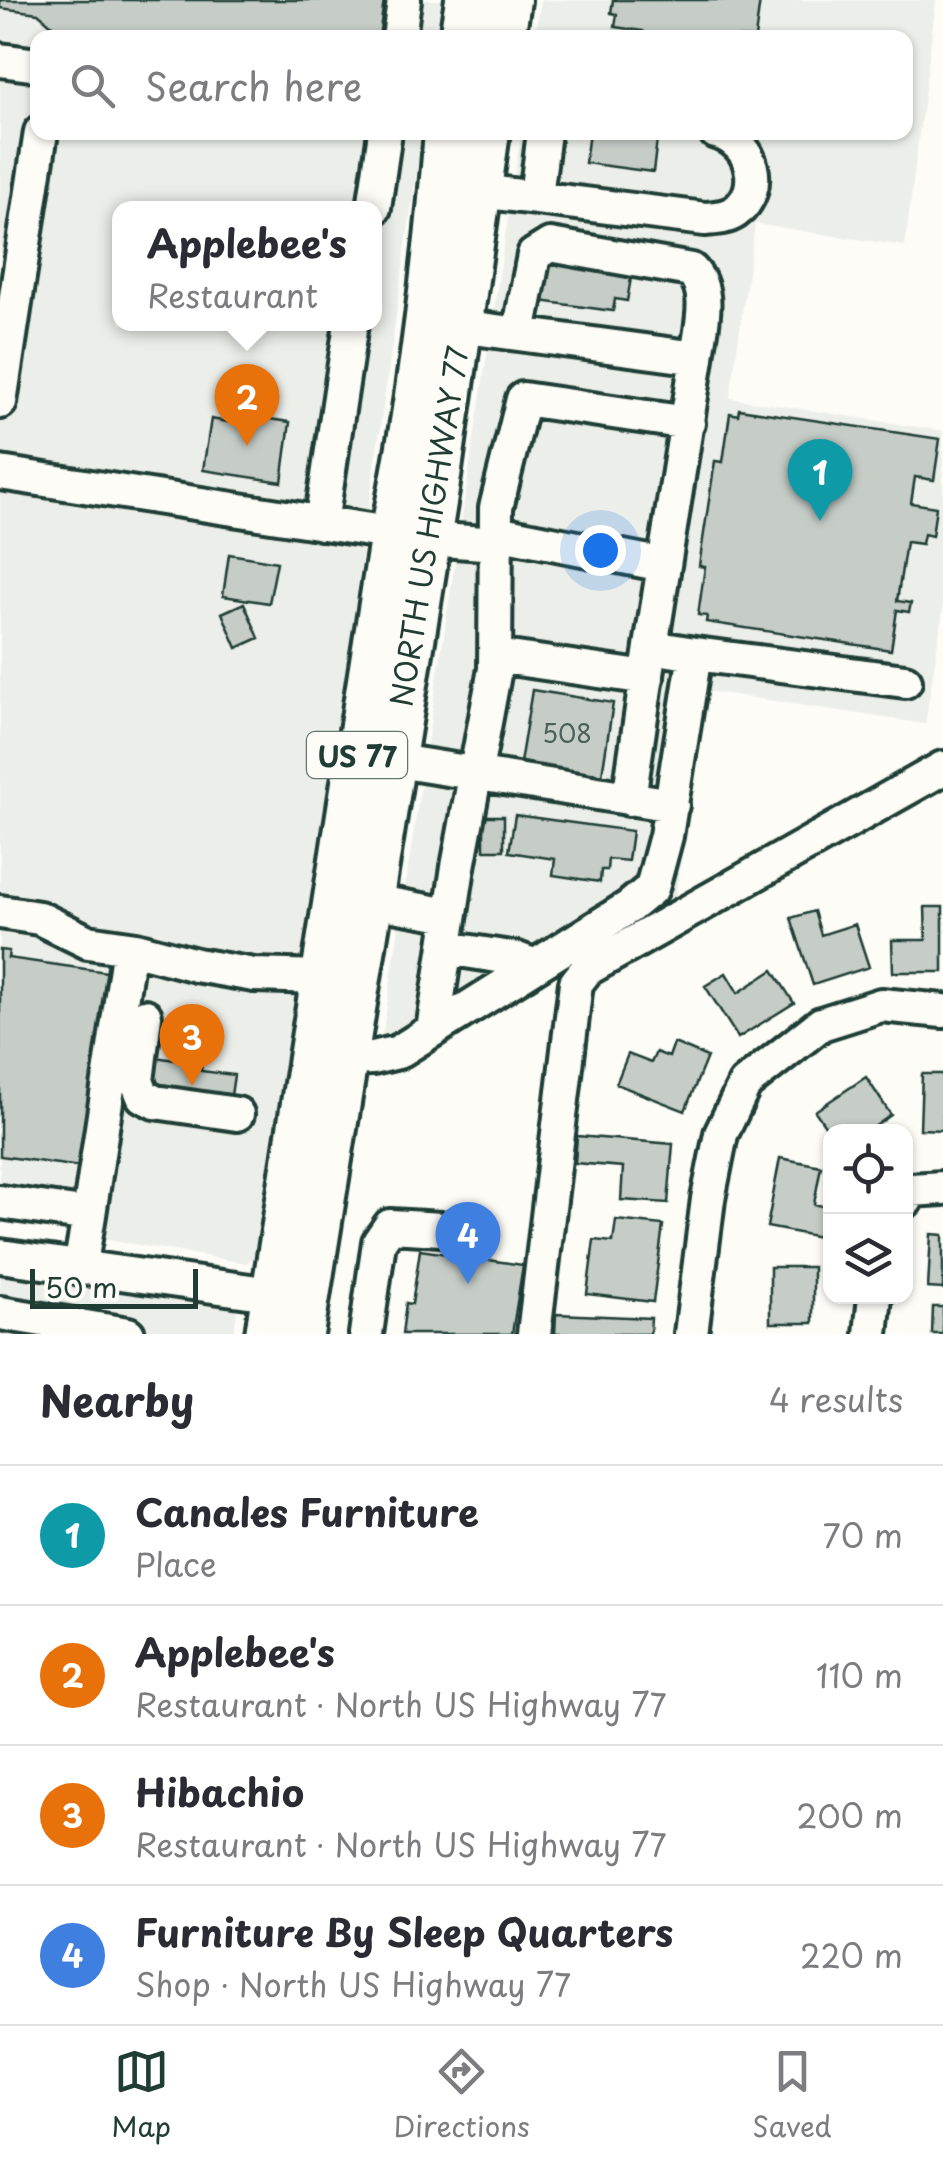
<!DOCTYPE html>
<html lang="en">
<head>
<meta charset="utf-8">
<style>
	body { margin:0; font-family:"Playpen Sans",sans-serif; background:#f2f2f3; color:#2b2b33 }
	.controls { position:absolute; right:30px; bottom:30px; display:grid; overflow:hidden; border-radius:20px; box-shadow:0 2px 8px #0004 }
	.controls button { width:90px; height:90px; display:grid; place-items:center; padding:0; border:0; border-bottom:2px solid #e1e1e2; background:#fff; color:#2b2b33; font:50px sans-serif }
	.scale { position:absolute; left:30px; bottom:25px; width:168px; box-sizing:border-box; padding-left:10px; border:5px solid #1f3d34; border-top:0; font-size:28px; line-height:35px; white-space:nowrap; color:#1f3d34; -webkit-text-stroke:8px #fdfcf7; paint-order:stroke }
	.you { position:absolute; left:600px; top:550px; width:35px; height:35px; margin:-25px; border:8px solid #fff; border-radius:50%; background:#1a73e8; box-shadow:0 0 0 15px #1a73e833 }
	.badge { display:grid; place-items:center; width:65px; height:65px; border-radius:50%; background:#1f3d34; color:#fff; font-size:32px; font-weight:700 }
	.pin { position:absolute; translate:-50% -82px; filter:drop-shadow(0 2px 5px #0008) }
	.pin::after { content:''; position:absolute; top:52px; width:35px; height:30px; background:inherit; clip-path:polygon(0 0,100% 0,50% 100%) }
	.popup { position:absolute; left:112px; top:201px; width:270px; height:130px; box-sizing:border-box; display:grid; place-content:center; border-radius:20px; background:#fff; filter:drop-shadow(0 2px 8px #0005); font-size:32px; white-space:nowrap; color:#7c7c81 }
	.popup b { font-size:38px; color:#2b2b33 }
	.popup::after { content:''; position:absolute; left:50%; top:100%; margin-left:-20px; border:20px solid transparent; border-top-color:#fff }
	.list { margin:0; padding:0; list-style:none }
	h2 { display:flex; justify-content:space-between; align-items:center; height:130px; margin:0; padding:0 40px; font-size:42px }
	h2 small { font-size:32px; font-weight:400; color:#7c7c81 }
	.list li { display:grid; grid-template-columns:65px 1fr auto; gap:30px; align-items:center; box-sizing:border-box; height:140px; padding:0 40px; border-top:2px solid #e1e1e2 }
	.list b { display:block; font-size:38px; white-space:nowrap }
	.list p { margin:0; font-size:32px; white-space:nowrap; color:#7c7c81 }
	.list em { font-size:32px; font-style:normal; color:#7c7c81 }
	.icon { flex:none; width:55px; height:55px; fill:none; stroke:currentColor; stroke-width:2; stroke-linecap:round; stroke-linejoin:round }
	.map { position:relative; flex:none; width:943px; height:1334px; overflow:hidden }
	.search { position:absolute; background:#fff; box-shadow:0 2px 8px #0004; left:30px; right:30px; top:30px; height:110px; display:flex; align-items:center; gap:25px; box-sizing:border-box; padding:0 35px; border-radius:20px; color:#7c7c81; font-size:38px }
	.sheet { height:690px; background:#fff }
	nav { display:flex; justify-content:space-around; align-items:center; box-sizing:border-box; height:140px; border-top:2px solid #e1e1e2; background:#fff; font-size:28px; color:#7c7c81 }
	nav a { display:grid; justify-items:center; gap:5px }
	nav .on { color:#1f3d34 }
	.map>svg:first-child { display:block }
	.built { fill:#eceee9; fill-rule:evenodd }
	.building { fill:#c6cdc7; stroke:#1f3d34; stroke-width:2.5 }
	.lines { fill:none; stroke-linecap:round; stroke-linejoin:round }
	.minor-casing { stroke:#1f3d34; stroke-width:40 }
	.major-casing { stroke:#1f3d34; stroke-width:50 }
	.minor { stroke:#fdfcf7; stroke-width:32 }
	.major { stroke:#fdfcf7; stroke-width:42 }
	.labels { text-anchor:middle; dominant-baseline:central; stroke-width:10; stroke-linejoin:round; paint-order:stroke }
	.number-label { font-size:25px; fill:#496159 }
	.shield { fill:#fdfcf7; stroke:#62766e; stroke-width:2.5 }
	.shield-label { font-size:28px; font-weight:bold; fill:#1f3d34 }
	.street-label { font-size:30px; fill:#1f3d34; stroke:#fdfcf7 }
</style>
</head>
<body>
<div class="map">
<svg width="943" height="1334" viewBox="0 0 943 1334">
	<rect width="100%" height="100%" fill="#fdfcf7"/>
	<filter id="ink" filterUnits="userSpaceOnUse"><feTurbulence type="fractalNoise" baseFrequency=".01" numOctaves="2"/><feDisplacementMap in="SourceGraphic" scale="20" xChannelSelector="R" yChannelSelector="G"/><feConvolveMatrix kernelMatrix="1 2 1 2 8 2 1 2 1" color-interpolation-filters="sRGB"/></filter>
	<g filter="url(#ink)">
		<!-- built -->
		<path class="built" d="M0,0H441L436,37L38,38V132L422,133L263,1251L246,1263L0,1222ZM120,208H374V324H120Z
			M541,0H936L905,246L755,224L730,398L943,431V610L925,724L708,691L674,904L387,1072L377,1071L521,133L906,132V38L535,37Z
			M0,1275L237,1310L234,1334H0Z"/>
		<!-- building -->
		<path class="building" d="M0,0H384L379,38H67L38,13L0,8Z
			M613,0H760L755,38L642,36L643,31L615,27L617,14L611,13Z
			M589,132H658L653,172L585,163Z
			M546,260L623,271L622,276L631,278L627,301L615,299L613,311L540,301Z
			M739,409L940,439L934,480L915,477L911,503L936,507L932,536L924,534L922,544L906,542L897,601L911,603L909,612L897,610L891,650L706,622L707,616L698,615L705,567L699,566L715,461L723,462L730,413L738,415Z
			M229,413L290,422L282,482L203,470L211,419L228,422Z
			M229,554L277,562L269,603L223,596Z
			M244,603L259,638L237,648L222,613Z
			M532,690L613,703L602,775L520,763Z
			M515,815L632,831L628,861L608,859L607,870H601L600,882L553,875L555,859L509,852Z
			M484,816H504V850H484Z
			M925,907H943V972H893L892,940H926Z
			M814,911L821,935L855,924L869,967L813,985L791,918Z
			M0,950L9,951L8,958L107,972L80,1167L0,1156Z
			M773,970L794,1003L738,1038L705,986L726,973L738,993Z
			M674,1043L707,1057L685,1111L616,1084L628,1054L651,1063L656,1052L669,1057Z
			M155,1057L202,1064L201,1071L234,1075L229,1109L149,1097Z
			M922,1074H943V1130L920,1129Z
			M866,1077L891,1115L867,1132L830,1133L815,1111Z
			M577,1136L673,1144L668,1203L621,1200L623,1167L575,1163Z
			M780,1158L821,1166L814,1204L830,1208V1239L767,1227Z
			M616,1220L663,1225L653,1302L587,1294L594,1240L613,1242Z
			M931,1234L943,1235V1289L928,1288Z
			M420,1250L523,1265L512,1334H402L406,1303L412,1304Z
			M770,1267H813V1323H770Z
			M933,1307H943V1334H932Z
			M556,1314L651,1318L650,1334H555Z"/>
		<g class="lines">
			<!-- minor casing -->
			<g class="minor-casing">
				<path id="minor" d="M399,38L404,0
					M0,60L38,65
					M480,191L705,219C716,218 726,218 735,212C765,191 754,141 716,132
					M536,196L544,132
					M374,208L385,132
					M459,326L697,358L651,647L695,654
					M519,333L534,255L550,245L691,270C713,292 700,329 697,358
					M0,402L41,132
					M0,473L428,539L497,544
					M321,523L351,324
					M496,532L664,565
					M496,656L647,678
					M391,760L672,805
					M629,799L651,647
					M371,901L450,915
					M0,912L39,918L88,942L136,949L196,965L254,975L321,977
					M446,948L517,959L533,965
					M145,1016L137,1081L143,1096L155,1102L237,1114
					M433,1030L458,867L495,669L496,508L523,399L688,423
					M346,1059L373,1058L398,1052L629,907L652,888L666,836L695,654L905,681
					M906,1200L911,1190L943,1188
					M0,1202L89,1215L80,1269
					M89,1215L129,948
					M0,1256L292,1297
					M0,1313L128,1334
					M366,1334L379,1242L390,1226L441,1229
					M534,1334L576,983L587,969L943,768
					M691,1334L708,1199L721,1134L745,1084L821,1024L881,1005L943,1011
					M871,1334L875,1296"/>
			</g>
			<!-- major casing -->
			<g class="major-casing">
				<path id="major" d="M461,38L467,0
					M503,38L509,0
					M267,1334L392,533C419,401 435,267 446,132
					M302,1334L437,490L488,132"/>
			</g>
			<!-- minor -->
			<use href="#minor" class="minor"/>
			<!-- major -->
			<use href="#major" class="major"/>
		</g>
	</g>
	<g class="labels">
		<!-- number labels -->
		<g class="number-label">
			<text x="567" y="733">508</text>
		</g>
		<!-- shield labels -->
		<rect class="shield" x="307" y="732" width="100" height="46" rx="8"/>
		<g class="shield-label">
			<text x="357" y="755">US 77</text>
		</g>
		<!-- street labels -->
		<g class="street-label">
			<text transform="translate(428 526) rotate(-81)">NORTH US HIGHWAY 77</text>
		</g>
	</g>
</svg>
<div class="controls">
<button><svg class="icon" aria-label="locate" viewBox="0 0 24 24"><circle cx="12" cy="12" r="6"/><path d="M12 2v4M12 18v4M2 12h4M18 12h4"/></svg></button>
<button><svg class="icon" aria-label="layers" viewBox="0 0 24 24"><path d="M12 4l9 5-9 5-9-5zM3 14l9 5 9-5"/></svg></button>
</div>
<div class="scale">50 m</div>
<div class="you"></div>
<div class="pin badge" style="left:820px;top:521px;background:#0f9aa8">1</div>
<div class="pin badge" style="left:247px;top:446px;background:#e8710a">2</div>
<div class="popup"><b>Applebee's</b>Restaurant</div>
<div class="pin badge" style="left:192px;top:1086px;background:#e8710a">3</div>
<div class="pin badge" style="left:468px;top:1284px;background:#3f7fe0">4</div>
<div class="search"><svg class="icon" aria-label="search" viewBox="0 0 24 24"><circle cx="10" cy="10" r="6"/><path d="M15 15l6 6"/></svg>Search here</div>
</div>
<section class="sheet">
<h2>Nearby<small>4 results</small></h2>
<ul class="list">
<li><span class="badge" style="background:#0f9aa8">1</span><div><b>Canales Furniture</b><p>Place</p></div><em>70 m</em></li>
<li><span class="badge" style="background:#e8710a">2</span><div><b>Applebee's</b><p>Restaurant · North US Highway 77</p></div><em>110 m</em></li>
<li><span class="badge" style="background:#e8710a">3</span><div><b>Hibachio</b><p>Restaurant · North US Highway 77</p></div><em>200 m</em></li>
<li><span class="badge" style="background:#3f7fe0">4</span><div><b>Furniture By Sleep Quarters</b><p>Shop · North US Highway 77</p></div><em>220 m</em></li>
</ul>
</section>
<nav>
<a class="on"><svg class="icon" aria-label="map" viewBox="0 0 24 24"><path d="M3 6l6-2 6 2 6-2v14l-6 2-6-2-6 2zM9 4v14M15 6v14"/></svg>Map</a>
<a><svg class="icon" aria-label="directions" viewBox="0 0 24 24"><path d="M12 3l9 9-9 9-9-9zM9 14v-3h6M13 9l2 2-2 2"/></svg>Directions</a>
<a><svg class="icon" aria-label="saved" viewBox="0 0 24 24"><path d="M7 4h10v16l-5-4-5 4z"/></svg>Saved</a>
</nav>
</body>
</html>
